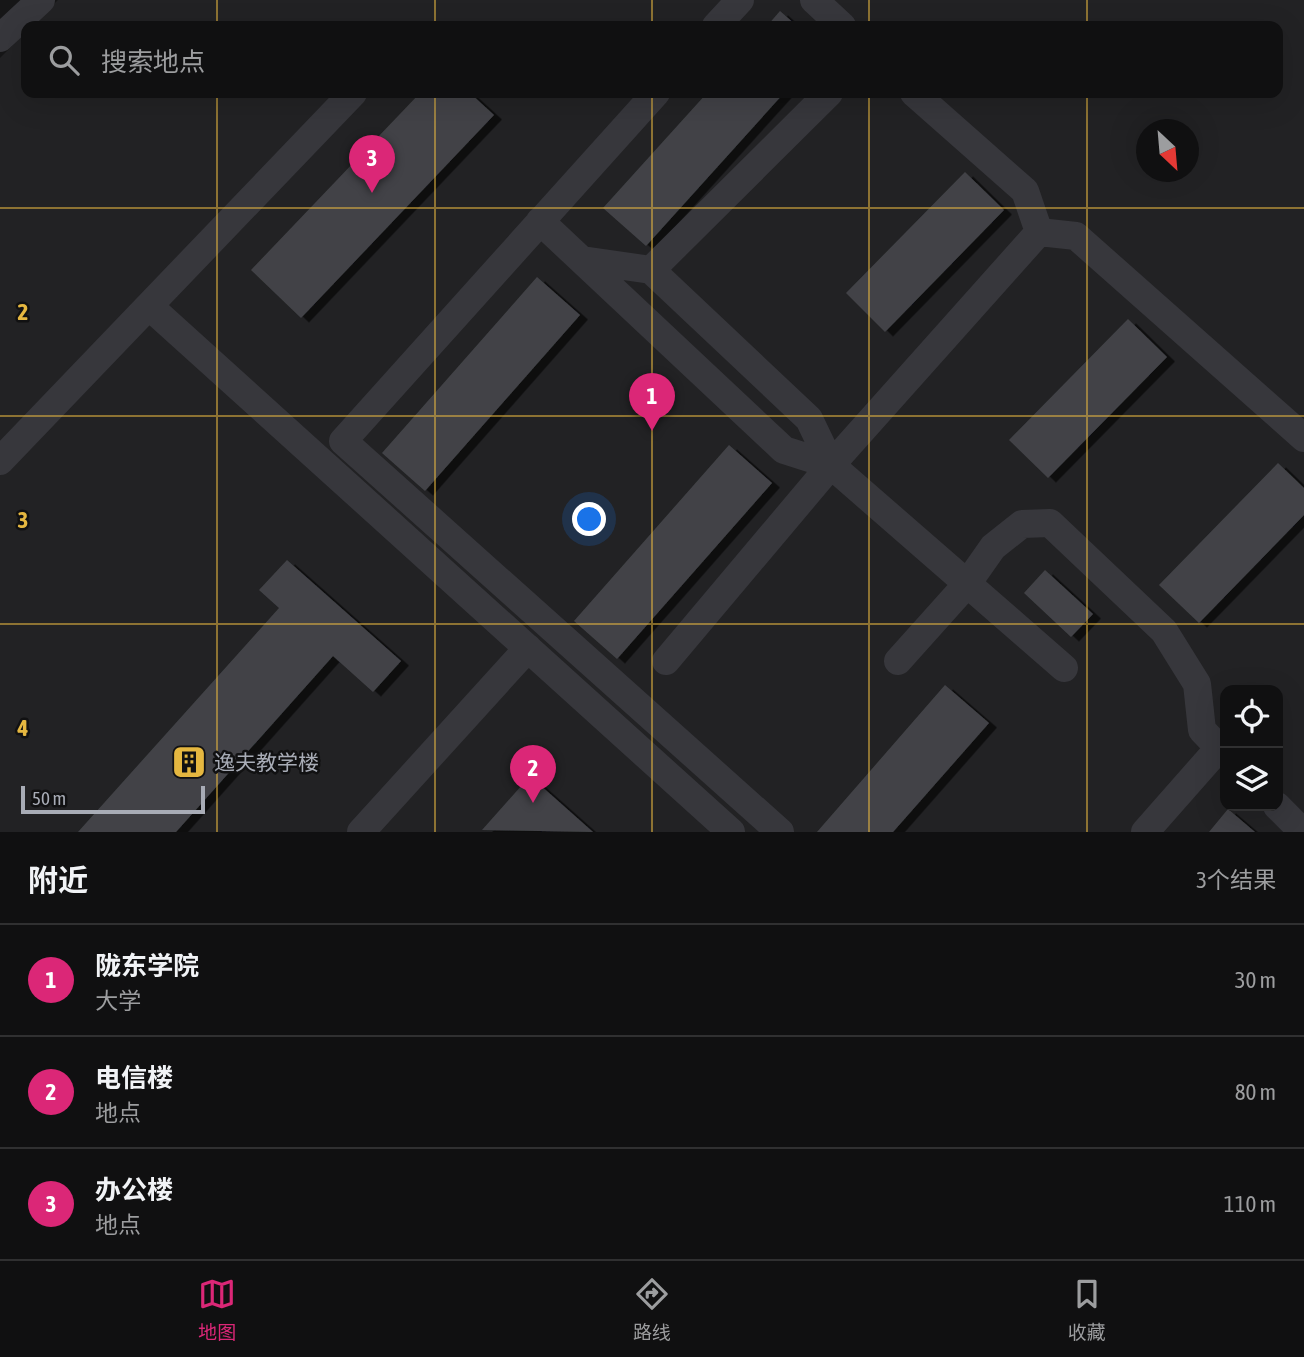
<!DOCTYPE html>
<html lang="zh">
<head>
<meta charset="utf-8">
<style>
	body { margin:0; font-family:"Asap Condensed","Noto Sans SC",sans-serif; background:#1e1e1f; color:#f1f3f6 }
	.controls { position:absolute; right:21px; bottom:21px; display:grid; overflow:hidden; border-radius:14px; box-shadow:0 7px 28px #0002 }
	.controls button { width:63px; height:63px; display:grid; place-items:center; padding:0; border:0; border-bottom:2px solid #303031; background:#101011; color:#f1f3f6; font:35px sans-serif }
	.compass { position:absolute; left:1136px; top:119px; width:63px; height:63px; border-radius:50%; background:#101011; box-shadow:0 7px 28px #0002; rotate:154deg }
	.scale { position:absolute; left:21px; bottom:18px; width:184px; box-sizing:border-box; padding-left:7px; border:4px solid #a8acb6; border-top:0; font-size:19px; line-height:24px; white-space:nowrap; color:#a8acb6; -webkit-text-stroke:5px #111112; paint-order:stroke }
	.you { position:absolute; left:590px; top:520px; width:24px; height:24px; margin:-18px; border:5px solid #fff; border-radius:50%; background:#1a73e8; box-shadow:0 0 0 10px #1a73e833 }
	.badge { display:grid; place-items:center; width:46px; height:46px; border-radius:50%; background:#db2777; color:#fff; font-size:23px; font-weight:700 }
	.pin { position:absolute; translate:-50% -58px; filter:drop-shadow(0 2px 4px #0008) }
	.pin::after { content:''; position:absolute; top:37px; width:24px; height:21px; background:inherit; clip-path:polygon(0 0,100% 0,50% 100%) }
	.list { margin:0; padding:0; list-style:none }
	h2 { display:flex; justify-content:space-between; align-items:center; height:91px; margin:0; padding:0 28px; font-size:30px }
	h2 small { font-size:23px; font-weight:400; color:#9c9d9f }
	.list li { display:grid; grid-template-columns:46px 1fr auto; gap:21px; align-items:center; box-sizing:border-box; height:112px; padding:0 28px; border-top:2px solid #303031 }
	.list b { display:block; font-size:26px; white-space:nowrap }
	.list p { margin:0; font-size:23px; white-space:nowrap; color:#9c9d9f }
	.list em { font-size:23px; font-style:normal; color:#9c9d9f }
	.icon { flex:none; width:38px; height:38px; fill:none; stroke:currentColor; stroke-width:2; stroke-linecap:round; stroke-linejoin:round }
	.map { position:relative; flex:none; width:1304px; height:832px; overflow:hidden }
	.search { position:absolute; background:#101011; box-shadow:0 7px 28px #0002; left:21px; right:21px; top:21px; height:77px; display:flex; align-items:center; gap:18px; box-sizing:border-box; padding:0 24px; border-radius:14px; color:#9c9d9f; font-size:26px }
	.sheet { height:427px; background:#101011 }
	nav { display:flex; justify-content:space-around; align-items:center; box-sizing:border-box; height:98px; border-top:2px solid #303031; background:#101011; font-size:19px; color:#9c9d9f }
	nav a { display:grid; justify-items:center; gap:4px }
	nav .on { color:#db2777 }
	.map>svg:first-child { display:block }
	.built { fill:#222224; fill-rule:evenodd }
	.building { fill:#424347; filter:url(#shadow) }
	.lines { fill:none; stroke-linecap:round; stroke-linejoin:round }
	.minor { stroke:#37373c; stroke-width:28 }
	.grid { fill:none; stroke:#e5b740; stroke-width:2; stroke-opacity:0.55 }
	.labels { text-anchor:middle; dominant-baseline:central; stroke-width:5; stroke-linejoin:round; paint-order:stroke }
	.poi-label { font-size:21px; fill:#a8acb6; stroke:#111112; text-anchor:start }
	.grid-label { font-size:23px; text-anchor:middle; font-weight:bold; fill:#e5b740; stroke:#111112; stroke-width:5; stroke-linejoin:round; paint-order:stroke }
</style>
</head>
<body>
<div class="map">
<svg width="1304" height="832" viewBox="0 0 1304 832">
	<defs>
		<filter id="shadow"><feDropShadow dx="8" dy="4.5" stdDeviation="0" flood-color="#0009"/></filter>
	</defs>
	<rect width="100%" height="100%" fill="#161617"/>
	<!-- built -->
	<path class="built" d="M58,0H1304V832H0V58L26,32V93H1278V26H32ZM1146,130H1188V172H1146ZM1225,690H1278V806H1225Z"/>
	<!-- building -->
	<path class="building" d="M780,11L797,26H767Z
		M420,93H470L494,115L301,318L251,270Z
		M707,93H784L646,246L603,208Z
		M965,172L1004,210L885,332L846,293Z
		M537,277L580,315L425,491L382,453Z
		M1128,319L1167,357L1048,478L1009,440Z
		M729,445L772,483L617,659L574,621Z
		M1278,463L1304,488V515L1199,623L1159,585Z
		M287,560L401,661L373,692L333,656L176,832H78L279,608L259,590Z
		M1045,570L1093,614L1071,637L1024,593Z
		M945,685L989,723L893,832H817Z
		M530,776L593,832L482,830Z
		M1228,809L1255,832H1209Z"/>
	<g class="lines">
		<!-- minor -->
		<path class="minor" d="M814,0L842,26
			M716,26L740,0
			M0,38L41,0
			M656,93L343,441L780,832
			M914,93L1025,191L1039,232L1076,236L1304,438
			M540,221L784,450L831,465L809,419L651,270L582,260
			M651,270L829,93
			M149,306L731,832
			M0,461L353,93
			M831,465L1064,668
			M666,661L831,465L1039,232
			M898,661L967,584L993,547L1022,524L1050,523L1164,631L1197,684L1202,730L1225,754
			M1277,806L1303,832
			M361,832L528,648
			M1145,832L1219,748"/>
	</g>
	<!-- grid -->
	<path class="grid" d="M217,0V26M435,0V26M652,0V26M869,0V26M1087,0V26M217,93V832M435,93V832M652,93V832M869,93V832M1087,93V832M0,208H1304M0,416H1304M0,624H1304"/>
	<!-- icons -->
	<defs>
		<g id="building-square" transform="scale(1.75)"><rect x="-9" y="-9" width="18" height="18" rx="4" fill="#e5b740" stroke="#111112"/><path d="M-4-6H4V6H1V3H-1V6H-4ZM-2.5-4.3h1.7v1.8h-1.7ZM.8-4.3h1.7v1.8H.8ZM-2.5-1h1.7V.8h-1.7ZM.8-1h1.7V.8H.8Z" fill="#111"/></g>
	</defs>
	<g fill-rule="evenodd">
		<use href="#building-square" x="189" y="762"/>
	</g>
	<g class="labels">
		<!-- poi labels -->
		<g class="poi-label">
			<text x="214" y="762">逸夫教学楼</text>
		</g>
	</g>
	<g class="grid-label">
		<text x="23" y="320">2</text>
		<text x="23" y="528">3</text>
		<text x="23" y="736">4</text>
	</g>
</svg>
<div class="controls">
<button><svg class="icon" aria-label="locate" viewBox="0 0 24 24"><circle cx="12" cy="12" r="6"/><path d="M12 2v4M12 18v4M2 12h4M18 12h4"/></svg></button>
<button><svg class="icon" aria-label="layers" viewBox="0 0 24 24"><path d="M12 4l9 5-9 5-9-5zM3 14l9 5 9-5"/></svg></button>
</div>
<svg class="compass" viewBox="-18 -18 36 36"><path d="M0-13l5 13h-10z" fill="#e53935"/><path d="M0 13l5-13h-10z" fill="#9c9d9f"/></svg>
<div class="scale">50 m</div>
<div class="you"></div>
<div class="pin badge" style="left:652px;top:431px">1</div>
<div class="pin badge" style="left:533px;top:803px">2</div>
<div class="pin badge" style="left:372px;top:193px">3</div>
<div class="search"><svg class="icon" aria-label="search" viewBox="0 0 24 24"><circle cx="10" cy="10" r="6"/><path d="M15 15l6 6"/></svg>搜索地点</div>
</div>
<section class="sheet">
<h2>附近<small>3个结果</small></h2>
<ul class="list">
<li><span class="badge">1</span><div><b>陇东学院</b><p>大学</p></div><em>30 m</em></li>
<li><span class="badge">2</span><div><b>电信楼</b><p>地点</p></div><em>80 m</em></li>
<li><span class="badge">3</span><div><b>办公楼</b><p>地点</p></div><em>110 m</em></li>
</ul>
</section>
<nav>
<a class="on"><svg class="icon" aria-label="map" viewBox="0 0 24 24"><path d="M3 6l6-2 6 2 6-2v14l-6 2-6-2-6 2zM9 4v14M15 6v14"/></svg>地图</a>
<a><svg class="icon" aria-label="directions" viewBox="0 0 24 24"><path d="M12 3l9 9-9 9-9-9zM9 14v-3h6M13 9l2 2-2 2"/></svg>路线</a>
<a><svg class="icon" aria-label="saved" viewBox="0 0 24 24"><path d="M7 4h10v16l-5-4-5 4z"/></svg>收藏</a>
</nav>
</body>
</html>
